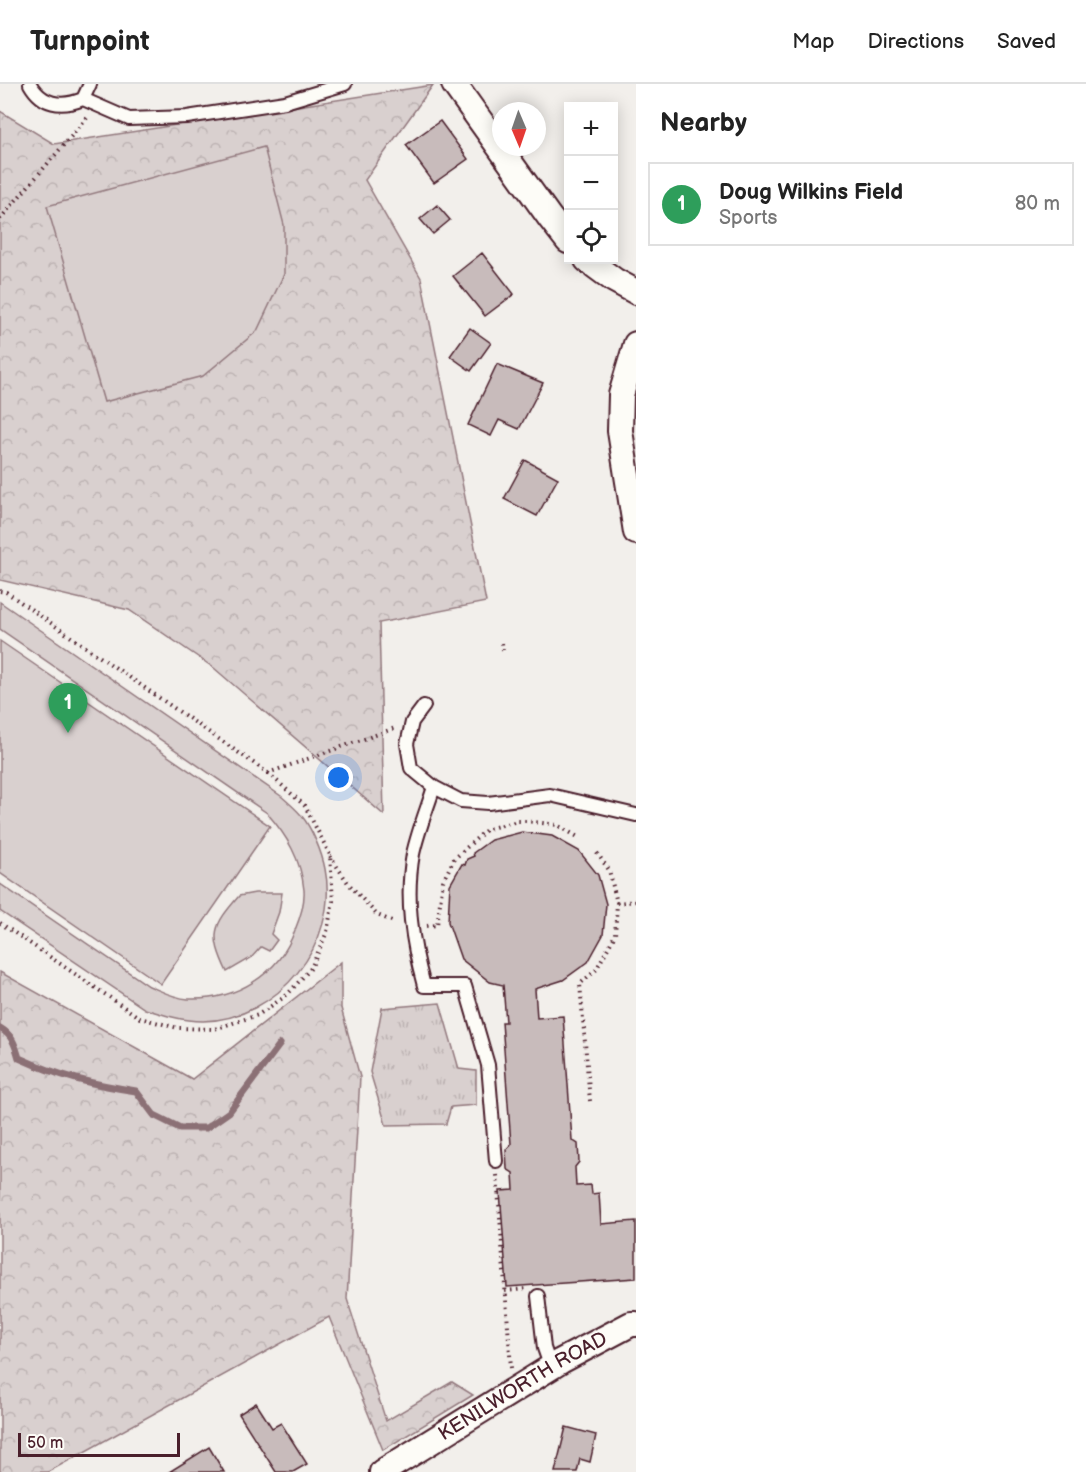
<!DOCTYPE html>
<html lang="en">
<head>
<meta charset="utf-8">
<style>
	body { margin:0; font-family:"Balsamiq Sans",sans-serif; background:#f6f6f6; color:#222 }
	.controls { position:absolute; right:18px; top:18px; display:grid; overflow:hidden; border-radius:0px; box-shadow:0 3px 15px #0003 }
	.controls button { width:54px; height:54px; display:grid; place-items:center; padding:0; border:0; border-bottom:2px solid #e0e0e0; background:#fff; color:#222; font:30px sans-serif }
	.compass { position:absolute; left:492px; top:18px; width:54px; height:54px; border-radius:50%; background:#fff; box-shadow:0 3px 15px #0003; rotate:178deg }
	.scale { position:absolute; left:18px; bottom:15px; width:162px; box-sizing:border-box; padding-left:6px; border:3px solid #4a1f2b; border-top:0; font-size:16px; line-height:21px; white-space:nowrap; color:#4a1f2b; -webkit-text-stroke:4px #fdfcf7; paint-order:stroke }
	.you { position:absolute; left:339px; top:694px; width:21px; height:21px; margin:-15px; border:4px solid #fff; border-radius:50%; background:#1a73e8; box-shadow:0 0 0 9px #1a73e833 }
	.badge { display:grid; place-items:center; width:39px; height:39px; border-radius:50%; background:#d1495b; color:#fff; font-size:20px; font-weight:700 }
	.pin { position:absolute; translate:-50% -50px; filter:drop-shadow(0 2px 3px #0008) }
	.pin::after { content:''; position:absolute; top:32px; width:21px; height:18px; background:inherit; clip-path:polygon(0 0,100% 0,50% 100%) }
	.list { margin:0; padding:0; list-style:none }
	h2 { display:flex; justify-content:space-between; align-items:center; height:78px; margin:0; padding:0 24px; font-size:26px }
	h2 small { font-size:20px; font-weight:400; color:#767676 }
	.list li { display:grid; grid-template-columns:39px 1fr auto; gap:18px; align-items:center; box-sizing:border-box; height:84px; margin:0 12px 12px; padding:0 12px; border:2px solid #e0e0e0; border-radius:0px }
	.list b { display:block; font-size:22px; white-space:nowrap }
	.list p { margin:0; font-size:20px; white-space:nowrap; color:#767676 }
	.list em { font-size:20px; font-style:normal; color:#767676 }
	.icon { flex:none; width:33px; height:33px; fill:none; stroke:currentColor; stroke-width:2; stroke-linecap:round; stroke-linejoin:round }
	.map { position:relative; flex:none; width:636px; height:1388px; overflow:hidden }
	header { display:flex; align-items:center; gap:36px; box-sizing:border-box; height:84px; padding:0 30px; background:#fff; border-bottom:2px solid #e0e0e0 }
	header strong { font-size:28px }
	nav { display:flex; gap:33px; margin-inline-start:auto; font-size:21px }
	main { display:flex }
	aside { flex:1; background:#fff }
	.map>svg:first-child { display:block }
	.forest { fill:url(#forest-crowns); stroke:#92787d; stroke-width:1.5 }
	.park { fill:url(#park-tufts); stroke:#92787d; stroke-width:1.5 }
	.pitch { fill:#d9d0cf; stroke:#92787d; stroke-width:1.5 }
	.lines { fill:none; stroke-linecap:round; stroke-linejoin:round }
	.stream { stroke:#8b6f75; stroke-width:7 }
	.building { fill:#c8bbbb; stroke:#4a1f2b; stroke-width:1.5 }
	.lane-casing { stroke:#4a1f2b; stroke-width:16 }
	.street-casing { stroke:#4a1f2b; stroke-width:28 }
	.path { stroke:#4a1f2b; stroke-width:4; stroke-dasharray:1.5 4.5; stroke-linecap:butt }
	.lane { stroke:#fdfcf7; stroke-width:12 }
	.street { stroke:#fdfcf7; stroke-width:24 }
	.labels { text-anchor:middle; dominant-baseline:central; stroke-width:4.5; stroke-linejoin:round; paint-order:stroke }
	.street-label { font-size:20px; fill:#4a1f2b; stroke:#fdfcf7 }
</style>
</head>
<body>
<header>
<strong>Turnpoint</strong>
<nav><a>Map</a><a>Directions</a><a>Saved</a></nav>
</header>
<main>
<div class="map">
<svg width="636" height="1388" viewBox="0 0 636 1388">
	<defs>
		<pattern id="forest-crowns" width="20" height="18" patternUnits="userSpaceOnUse" patternTransform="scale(1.5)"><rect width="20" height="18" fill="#d9d0cf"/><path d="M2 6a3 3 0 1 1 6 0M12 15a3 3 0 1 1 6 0" fill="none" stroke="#bcb2b2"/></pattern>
		<pattern id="park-tufts" width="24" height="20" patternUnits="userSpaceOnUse" patternTransform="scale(1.5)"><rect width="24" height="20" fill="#d9d0cf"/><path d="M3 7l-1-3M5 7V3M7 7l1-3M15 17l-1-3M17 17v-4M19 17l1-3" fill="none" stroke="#bcb2b2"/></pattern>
	</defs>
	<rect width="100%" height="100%" fill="#f2efeb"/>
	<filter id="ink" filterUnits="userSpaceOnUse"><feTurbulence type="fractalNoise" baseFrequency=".0167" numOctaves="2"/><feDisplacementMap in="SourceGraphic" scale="12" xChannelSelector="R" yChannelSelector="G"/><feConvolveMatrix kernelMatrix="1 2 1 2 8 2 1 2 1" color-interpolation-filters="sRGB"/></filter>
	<g filter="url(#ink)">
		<!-- forest -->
		<path class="forest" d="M433,1L365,96L421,194L486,518L379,539L384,731L214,584L129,526L0,496V27L54,60Z
			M341,878V924L360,993L347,1215L386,1337L452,1298L473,1311L383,1366L329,1233L48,1388H0V888L192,995Z"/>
		<!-- park -->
		<path class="park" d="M440,919L459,985L476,987V1021L451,1023L446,1040L386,1041L370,988L382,924Z"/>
		<!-- pitch -->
		<path class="pitch" d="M264,63L284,141V190L257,247L203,292L104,318L47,122Z
			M0,518L281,712C288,718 295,724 301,731C312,744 322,769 325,785C340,859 278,936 203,937C183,937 164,931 145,925L0,827V800L149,902C161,907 174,914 188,915C235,917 279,891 295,846C300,834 305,819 304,806C301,775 287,752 267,729L0,545Z
			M0,557L270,742L161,900L0,789Z
			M255,809H282L279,828L271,850L277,856L269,867L261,863L251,874L227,888C209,850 213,842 239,812Z"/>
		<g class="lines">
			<!-- stream -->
			<path class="stream" d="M0,944C12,951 15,960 19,974C61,993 91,1000 136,1007L154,1031L180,1044H206L229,1028L280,960"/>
		</g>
		<!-- building -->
		<path class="building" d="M440,37L468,75L434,99L406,61Z
			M437,121L450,136L433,150L420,135Z
			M482,169L514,210L485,232L453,192Z
			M470,244L491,259L471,287L450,272Z
			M497,280L543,299L519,345L499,336L491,352L468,341Z
			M525,376L558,394L537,432L504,415Z
			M522,748L552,752L579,767L598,791L606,820L603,851L588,878L563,896L535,905L537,934L563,932L572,1056L578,1060L579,1078L575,1083L576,1102L591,1101L592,1110L599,1109L601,1140L636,1137V1194L507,1203L500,1107L514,1106L513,1089L507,1085L506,1066L511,1060L502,938H506L503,901L490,898L461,875L448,838L450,801L462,780L465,781L467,775L474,772L473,769L491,756Z
			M256,1319L272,1344L281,1339L307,1380L293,1388H276L239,1330Z
			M566,1343L596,1351L590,1378L580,1375L577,1388H555Z
			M209,1363L224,1388H169Z"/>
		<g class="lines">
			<!-- lane casing -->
			<g class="lane-casing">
				<path id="lane" d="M30,0C42,21 61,24 83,15L90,0
					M83,15L129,35L187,33L285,18L345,0
					M424,622L412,638L407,660L411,684L434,703L461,717L488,719L550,711L636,731
					M434,703C427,725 418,747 413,770C405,815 412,858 424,902H465L488,981L496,1077
					M538,1212L544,1264L551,1284"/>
			</g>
			<!-- street casing -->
			<g class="street-casing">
				<g id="street">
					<path d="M454,0L550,134L568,157"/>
					<path d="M587,176L614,196L636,208"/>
					<path d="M636,260L621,311L620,347L636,448"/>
					<path id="s1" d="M382,1388L561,1277L631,1240H636"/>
				</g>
			</g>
			<!-- path -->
			<path class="path" d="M0,135L87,34
				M0,507L6,508L268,689L395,644
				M502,559L503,566
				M597,769L609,786L617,819
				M330,772L348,799L377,831L394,838
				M0,839L140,934L178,944L214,945L258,931L287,911L311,884L327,848L333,817L330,771L305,722L268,689
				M427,842L437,841L443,797L454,775L487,745L518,737H526L557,741L578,753
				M590,1017L580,900L596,886L615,851L617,819L636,817
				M497,1091L511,1284
				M505,1207L526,1205"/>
			<!-- lane -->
			<use href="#lane" class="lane"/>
			<!-- street -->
			<use href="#street" class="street"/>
		</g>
	</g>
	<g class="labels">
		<!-- street labels -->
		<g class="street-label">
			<text stroke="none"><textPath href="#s1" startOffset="165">KENILWORTH ROAD</textPath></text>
		</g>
	</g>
</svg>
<div class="controls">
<button>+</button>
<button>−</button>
<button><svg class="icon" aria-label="locate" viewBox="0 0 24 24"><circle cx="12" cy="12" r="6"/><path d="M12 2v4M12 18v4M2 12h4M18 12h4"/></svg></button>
</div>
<svg class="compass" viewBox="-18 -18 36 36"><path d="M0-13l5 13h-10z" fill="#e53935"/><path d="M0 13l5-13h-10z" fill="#767676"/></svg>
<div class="scale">50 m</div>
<div class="you"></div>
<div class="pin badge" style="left:68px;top:649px;background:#2e9e5b">1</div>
</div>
<aside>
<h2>Nearby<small></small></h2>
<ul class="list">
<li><span class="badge" style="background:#2e9e5b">1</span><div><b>Doug Wilkins Field</b><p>Sports</p></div><em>80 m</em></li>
</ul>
</aside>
</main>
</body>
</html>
